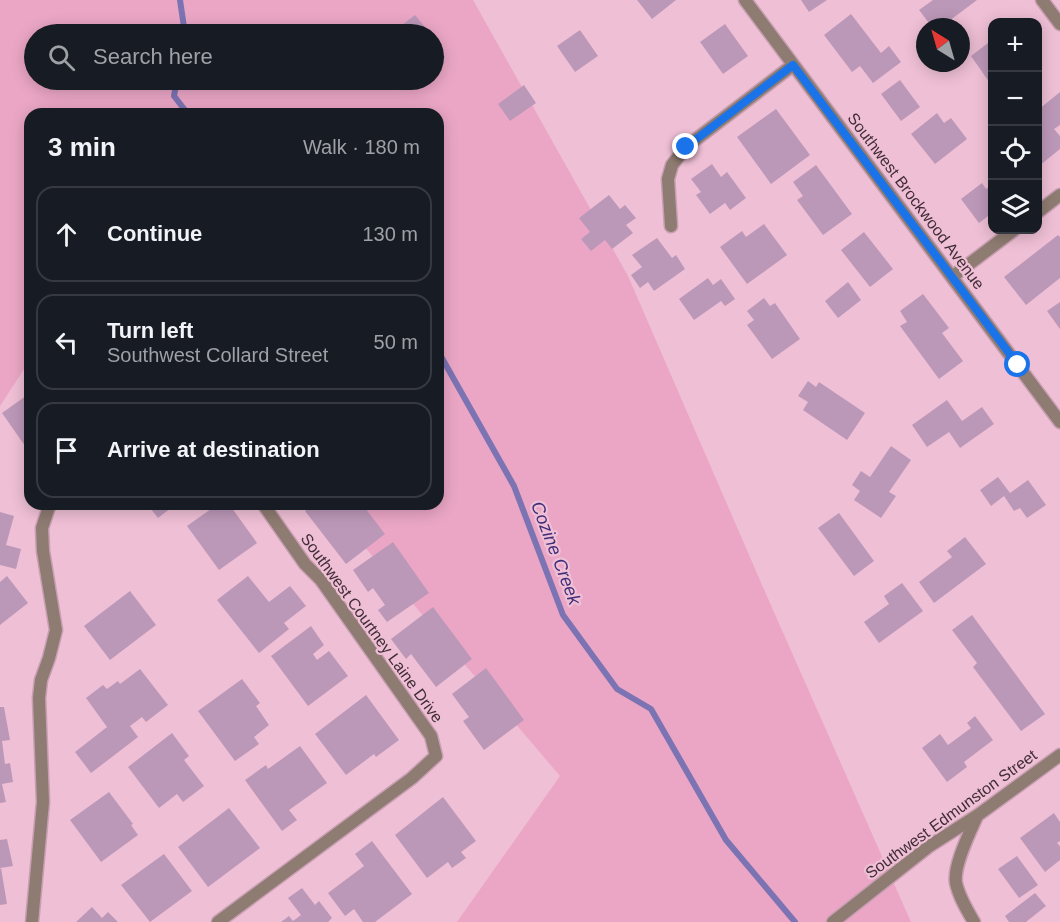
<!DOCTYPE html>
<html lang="en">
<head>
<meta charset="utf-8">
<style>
	body { margin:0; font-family:Helvetica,sans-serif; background:#20242c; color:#f1f3f6 }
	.controls { position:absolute; right:18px; top:18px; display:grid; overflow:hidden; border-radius:12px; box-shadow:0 3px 15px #0003 }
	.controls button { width:54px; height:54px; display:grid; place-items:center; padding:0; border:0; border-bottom:2px solid #363941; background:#171b24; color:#f1f3f6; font:30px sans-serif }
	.compass { position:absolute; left:916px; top:18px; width:54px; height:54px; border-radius:50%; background:#171b24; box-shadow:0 3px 15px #0003; rotate:323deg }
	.stop { position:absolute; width:18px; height:18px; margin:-14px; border:4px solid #1a73e8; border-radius:50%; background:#fff }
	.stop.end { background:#1a73e8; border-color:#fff; box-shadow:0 2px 6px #0008 }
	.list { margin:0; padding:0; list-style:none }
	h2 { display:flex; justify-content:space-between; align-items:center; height:78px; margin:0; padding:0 24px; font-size:26px }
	h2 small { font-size:20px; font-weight:400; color:#9ea1a6 }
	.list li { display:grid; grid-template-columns:39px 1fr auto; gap:18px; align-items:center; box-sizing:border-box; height:96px; margin:0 12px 12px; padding:0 12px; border:2px solid #363941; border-radius:18px }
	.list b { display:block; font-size:22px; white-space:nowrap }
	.list p { margin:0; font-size:20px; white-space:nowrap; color:#9ea1a6 }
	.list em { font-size:20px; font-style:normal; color:#9ea1a6 }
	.icon { flex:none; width:33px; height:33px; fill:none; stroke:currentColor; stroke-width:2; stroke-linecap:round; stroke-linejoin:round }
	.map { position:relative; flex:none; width:1060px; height:922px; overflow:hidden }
	.search { position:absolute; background:#171b24; box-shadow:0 3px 15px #0003; left:24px; top:24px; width:420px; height:66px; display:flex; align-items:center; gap:15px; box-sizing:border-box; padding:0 21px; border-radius:33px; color:#9ea1a6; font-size:22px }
	.panel { position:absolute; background:#171b24; box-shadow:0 3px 15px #0003; left:24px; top:108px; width:420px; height:402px; border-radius:18px }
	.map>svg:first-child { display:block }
	.green { fill:#eba6c6; fill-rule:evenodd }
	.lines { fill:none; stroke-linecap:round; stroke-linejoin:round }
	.stream { stroke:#7c73b3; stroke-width:6 }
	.building { fill:#bc98b8 }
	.minor-casing { stroke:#c89fb2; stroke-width:15 }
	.minor { stroke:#8e7b71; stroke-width:12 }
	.route { stroke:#1a73e8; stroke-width:8 }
	.labels { text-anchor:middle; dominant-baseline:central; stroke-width:4.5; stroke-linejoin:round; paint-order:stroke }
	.street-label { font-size:16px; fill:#402d36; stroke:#efbfd5 }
	.water-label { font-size:18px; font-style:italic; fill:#3f2d7a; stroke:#efbfd5 }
</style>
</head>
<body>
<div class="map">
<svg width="1060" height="922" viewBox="0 0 1060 922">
	<rect width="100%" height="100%" fill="#efbfd5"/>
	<!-- green -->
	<path class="green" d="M0,0H473L628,276L766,594L911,922H457L560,776L328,504H438V114H30V360L0,406ZM34,34H434V80H34Z"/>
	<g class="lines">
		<!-- stream -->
		<path class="stream" d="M180,0L185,34
			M177,80L174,96L188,114
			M438,351L514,486L563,615L617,689L651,709L726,840L795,922"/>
	</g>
	<!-- building -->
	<path class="building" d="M637,0H676L652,19Z
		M801,0H827L809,12Z
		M933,0H977L941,27H932L919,10Z
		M851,14L881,53L889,46L901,62L873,83L860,66L852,72L824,35Z
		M415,15L429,32L426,34H394L392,33Z
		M725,24L748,56L723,74L700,42Z
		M580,30L598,56L575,72L557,46Z
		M992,40V86L971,56Z
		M434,43L445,57L434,67Z
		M900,80L920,107L901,121L881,94Z
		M524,85L536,103L510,121L498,104Z
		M1060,92V125L1054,129L1060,136V149L1039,166L1038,110Z
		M776,109L810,155L771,184L737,137Z
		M937,113L944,123L951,118L967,139L935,164L911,134Z
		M712,164L721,177L727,172L746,198L730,210L725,203L710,214L696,195L701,192L691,179Z
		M816,165L852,214L823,235L797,200L803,196L793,182Z
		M982,183L986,189L992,184V213L979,223L961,199Z
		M609,195L620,209L625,205L636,218L626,225L633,233L612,249L605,240L591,251L581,239L590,232L579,218Z
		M764,224L787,255L747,284L720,247L742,231L746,237Z
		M864,232L893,269L870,287L841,250Z
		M1058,235L1060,237V278L1026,305L1004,277Z
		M657,238L672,258L676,255L685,269L654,291L648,282L640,288L631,275L642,267L632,255Z
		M708,278L713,285L721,279L735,299L725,306L721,301L694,320L679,299Z
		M848,282L861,300L838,318L825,301Z
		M923,294L949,328L942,333L963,361L939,379L900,326L907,322L900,311Z
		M764,298L770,306L775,303L800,339L772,359L747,325L754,320L747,311Z
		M1060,302V329L1047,311Z
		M808,381L816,387L819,382L865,413L847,440L803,410L808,402L798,396Z
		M30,393V453L2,413Z
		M947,400L962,421L982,407L994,424L960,448L949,432L927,447L912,425Z
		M891,446L911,460L889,492L896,496L881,518L854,500L860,491L852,485L861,471L870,477Z
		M998,477L1010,493L1028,480L1046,505L1027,518L1020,508L1014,511L1004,496L991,506L980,490Z
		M147,504H176L158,518Z
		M218,504H229L257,543L219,570L187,526Z
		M315,504H362L385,534L346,564L305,511Z
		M0,512L14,516L6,545L21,549L16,569L0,565Z
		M839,513L874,561L854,576L818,528Z
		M965,537L986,564L934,603L919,582L952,557L947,551Z
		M393,542L429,593L387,622L378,610L385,605L373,588L368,592L353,570Z
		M7,576L28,603L0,625V582Z
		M248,576L269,602L290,586L306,606L284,623L289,629L259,653L217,600Z
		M902,583L923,611L879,643L864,622L889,604L884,596Z
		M130,591L156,625L110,660L84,626Z
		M433,607L472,659L436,687L411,654L406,659L391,639Z
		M972,615L1045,714L1021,731L973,667L977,663L952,630Z
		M311,626L324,645L313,654L317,660L329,651L348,676L308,706L271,656Z
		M486,668L524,720L484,750L463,721L469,717L452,694Z
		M140,669L168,705L146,722L142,717L130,726L138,737L91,773L75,752L107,727L86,698L103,685L107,689L118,681L120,684Z
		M242,679L260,703L256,706L269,725L254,737L259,744L235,761L198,711Z
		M366,695L399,740L376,757L374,754L346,775L315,734Z
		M0,707H4L10,740L2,741L5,764L10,763L13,782L2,784L6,802L0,803Z
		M975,716L993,740L964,762L967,767L947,782L922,748L940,734L948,745L971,728L967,723Z
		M172,733L189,756L184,760L204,786L183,802L177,794L159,808L128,767Z
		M300,746L327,783L289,810L297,820L282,831L245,780L266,765L268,769Z
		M109,792L133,824L131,825L138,835L101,862L70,820Z
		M443,797L476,841L461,852L466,858L452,868L448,862L427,878L395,835Z
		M229,808L260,848L208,887L178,847Z
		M1054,813L1060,822V841L1057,843L1060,846V860L1045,872L1020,838Z
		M7,839L13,866L0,868V840Z
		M372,841L412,894L375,922H363L354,909L345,916L328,893L364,866L355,854Z
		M164,854L192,891L150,922L121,885Z
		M1017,856L1038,885L1019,898L998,869Z
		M1,868L7,904L0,905V869Z
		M302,888L315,905L319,901L332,918L328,922H281L289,916L293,921L301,915L288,898Z
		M1035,893L1046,906L1026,922H1009L1005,916Z
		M92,907L102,918L108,912L118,922H76Z"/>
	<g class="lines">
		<!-- minor casing -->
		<g class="minor-casing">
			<path id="minor" d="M745,0L1060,422
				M1042,0L1060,24
				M1038,212L1060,195
				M671,226L668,179L672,165L686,147L793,65
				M952,277L1014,230
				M32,922L43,802L39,698L41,680L49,658L56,630L43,551L42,528L50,504
				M218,922L412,778L436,756L431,736L321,580L305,564L263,504
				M833,922L928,847L978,815L1060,755
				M974,922C967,910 959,897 956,883C953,866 970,832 977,816"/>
		</g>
		<!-- minor -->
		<use href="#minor" class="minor"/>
	</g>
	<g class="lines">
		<!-- route -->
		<path class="route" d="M686,147L793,65L1018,365"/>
	</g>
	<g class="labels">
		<!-- street labels -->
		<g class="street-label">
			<text transform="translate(916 201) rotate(53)">Southwest Brockwood Avenue</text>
			<text transform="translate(372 628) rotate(54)">Southwest Courtney Laine Drive</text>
			<text transform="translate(951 814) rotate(-36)">Southwest Edmunston Street</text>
		</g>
		<!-- water labels -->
		<g class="water-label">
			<text transform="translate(556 553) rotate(69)">Cozine Creek</text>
		</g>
	</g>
</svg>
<div class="controls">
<button>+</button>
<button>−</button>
<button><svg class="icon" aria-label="locate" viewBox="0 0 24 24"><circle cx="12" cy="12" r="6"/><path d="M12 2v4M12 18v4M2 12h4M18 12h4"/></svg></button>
<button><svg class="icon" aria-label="layers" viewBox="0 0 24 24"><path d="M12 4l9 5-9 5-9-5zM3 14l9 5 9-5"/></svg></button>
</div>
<svg class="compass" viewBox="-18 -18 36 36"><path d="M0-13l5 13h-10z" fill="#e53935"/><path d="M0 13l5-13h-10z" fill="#9ea1a6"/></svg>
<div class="stop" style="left:1018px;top:365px"></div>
<div class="stop end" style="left:686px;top:147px"></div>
<div class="search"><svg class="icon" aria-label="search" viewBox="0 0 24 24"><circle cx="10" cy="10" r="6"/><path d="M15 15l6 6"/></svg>Search here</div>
<section class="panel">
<h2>3 min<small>Walk · 180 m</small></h2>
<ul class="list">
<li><svg class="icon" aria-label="ahead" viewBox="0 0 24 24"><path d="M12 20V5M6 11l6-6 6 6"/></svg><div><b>Continue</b></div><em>130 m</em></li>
<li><svg class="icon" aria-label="left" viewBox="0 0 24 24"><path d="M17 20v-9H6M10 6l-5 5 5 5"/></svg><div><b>Turn left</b><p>Southwest Collard Street</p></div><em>50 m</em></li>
<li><svg class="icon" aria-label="arrive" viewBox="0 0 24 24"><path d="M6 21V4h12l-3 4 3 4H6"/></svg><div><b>Arrive at destination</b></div></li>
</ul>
</section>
</div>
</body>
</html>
